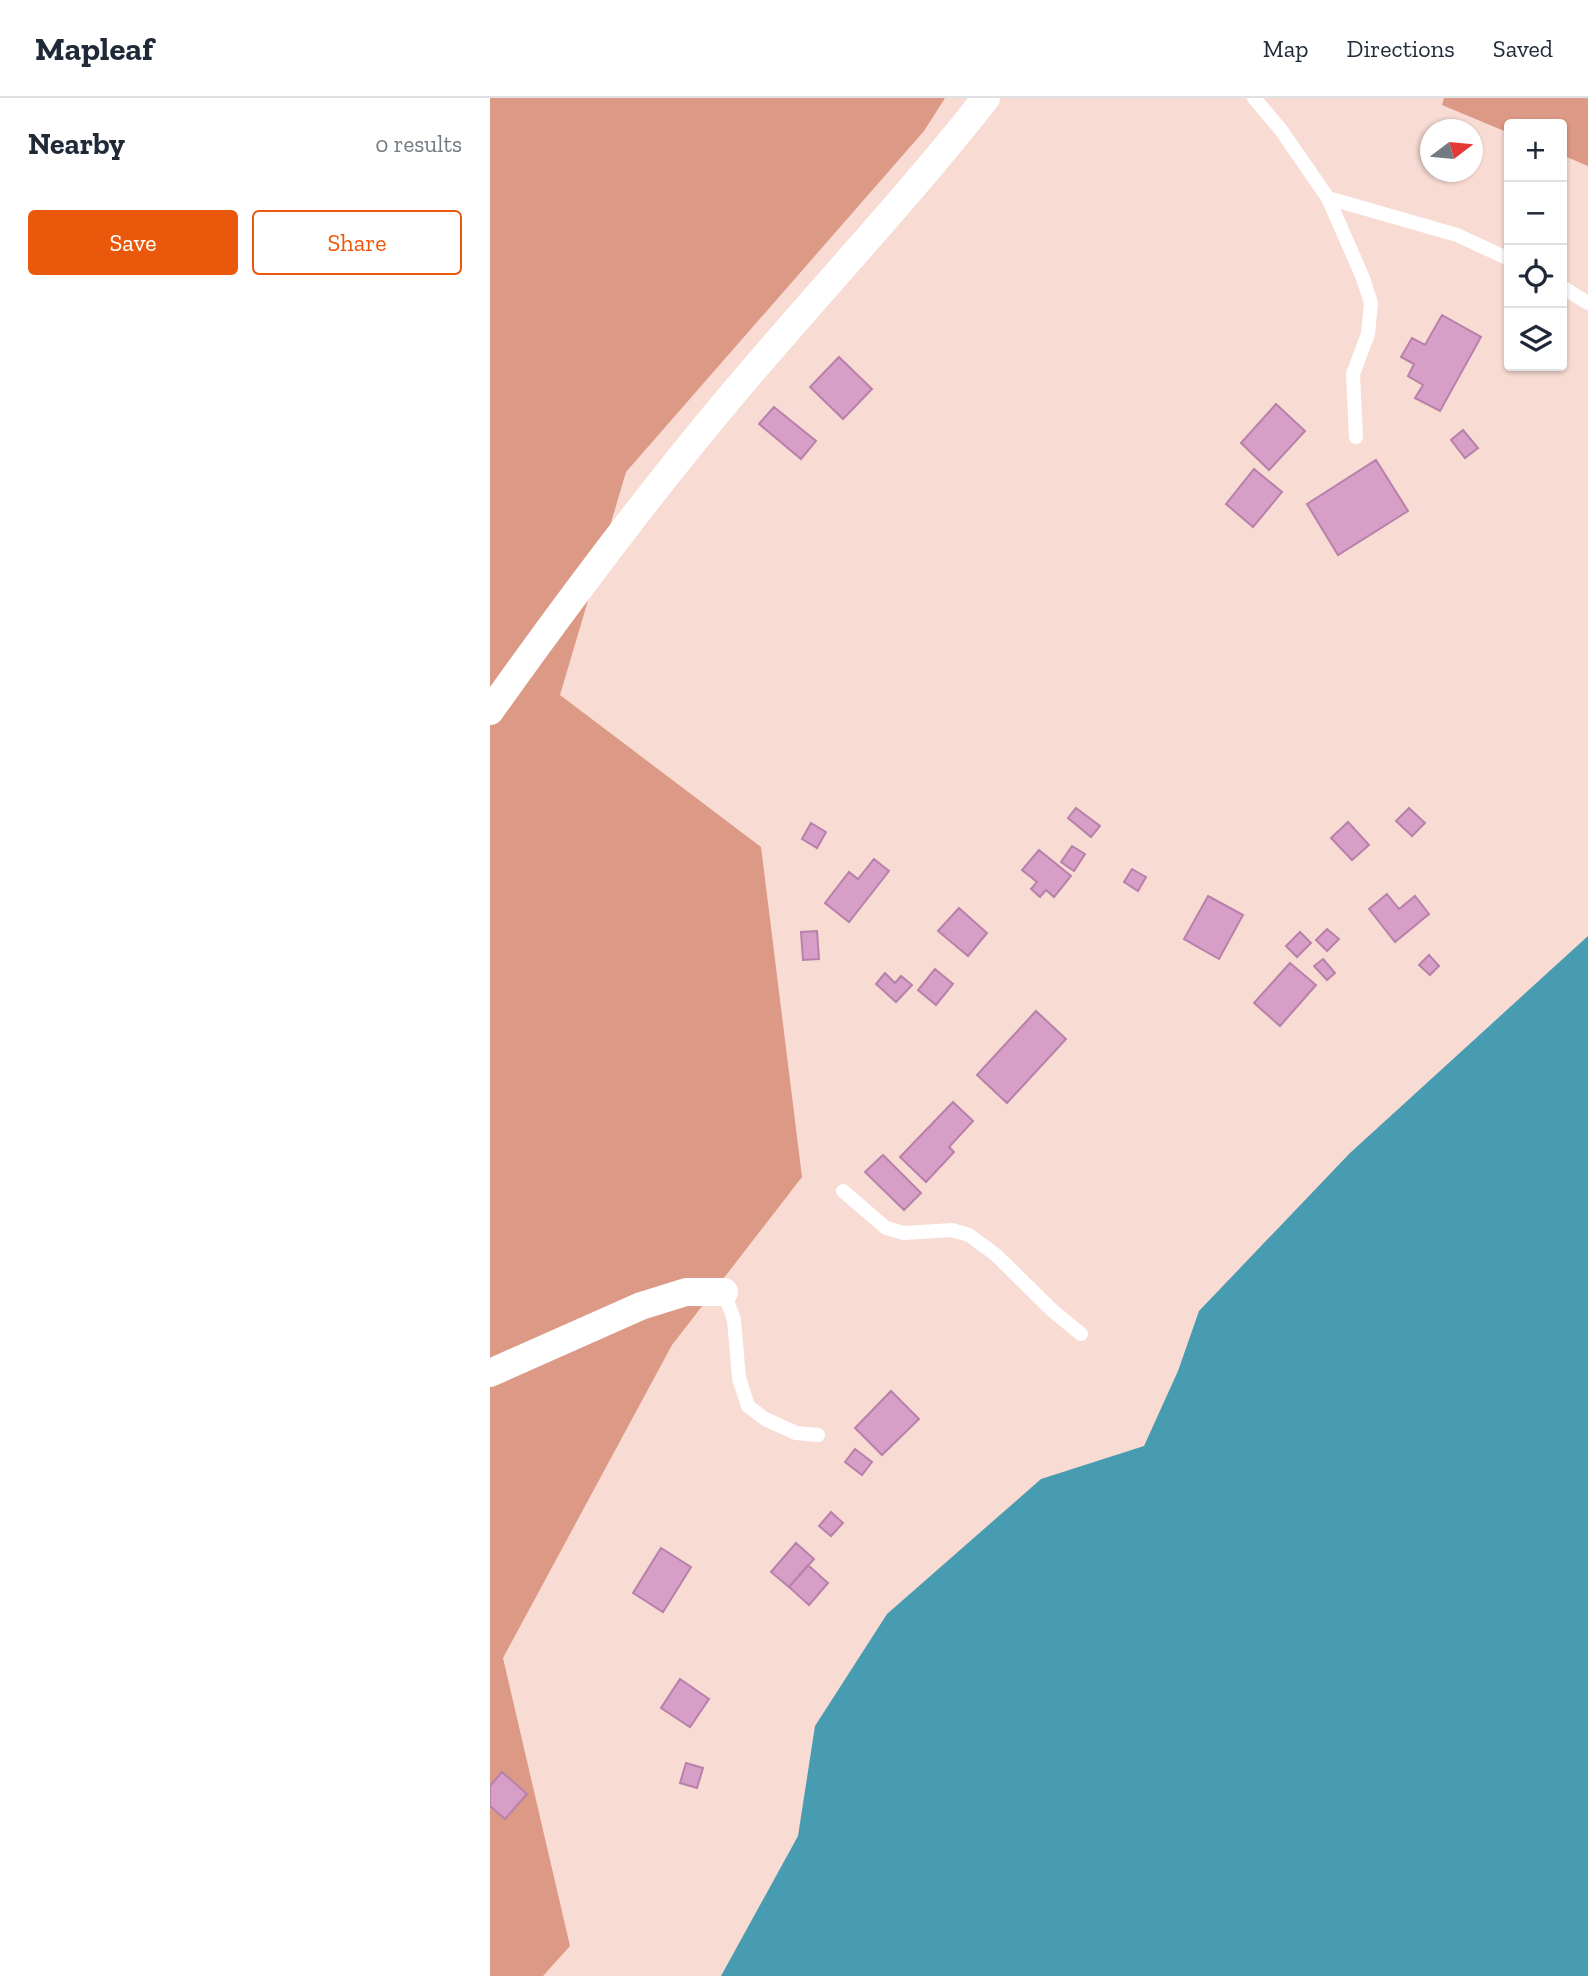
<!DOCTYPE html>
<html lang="en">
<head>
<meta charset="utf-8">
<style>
	body { margin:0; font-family:"Zilla Slab",serif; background:#f2f2f3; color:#1f2937 }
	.controls { position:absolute; right:21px; top:21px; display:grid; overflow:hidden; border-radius:7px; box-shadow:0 2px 5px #0004 }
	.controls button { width:63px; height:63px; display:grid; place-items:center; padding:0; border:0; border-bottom:2px solid #e0e1e3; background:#fff; color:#1f2937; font:35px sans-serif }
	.compass { position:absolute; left:930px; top:21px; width:63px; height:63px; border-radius:50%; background:#fff; box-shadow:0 2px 5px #0004; rotate:74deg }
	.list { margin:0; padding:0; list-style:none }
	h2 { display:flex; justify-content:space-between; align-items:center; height:91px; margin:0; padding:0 28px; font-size:30px }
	h2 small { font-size:23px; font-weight:400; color:#747a83 }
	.actions { display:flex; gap:14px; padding:21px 28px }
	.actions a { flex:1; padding:16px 0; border:2px solid #ea580c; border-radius:7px; text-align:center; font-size:24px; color:#ea580c }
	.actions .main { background:#ea580c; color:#fff }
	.icon { flex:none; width:38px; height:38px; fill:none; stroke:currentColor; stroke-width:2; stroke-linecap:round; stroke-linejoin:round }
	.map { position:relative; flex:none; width:1098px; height:1878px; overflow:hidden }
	header { display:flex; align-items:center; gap:42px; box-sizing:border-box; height:98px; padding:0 35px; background:#fff; border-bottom:2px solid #e0e1e3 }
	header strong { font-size:33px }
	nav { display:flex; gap:38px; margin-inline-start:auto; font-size:24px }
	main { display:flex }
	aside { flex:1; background:#fff }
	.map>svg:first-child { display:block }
	.forest { fill:#dc9986 }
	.water { fill:#489cb1 }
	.building { fill:#d79ec8; stroke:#b781aa; stroke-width:2 }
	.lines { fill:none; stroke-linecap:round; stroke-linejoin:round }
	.service { stroke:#fff; stroke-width:14 }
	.minor { stroke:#fff; stroke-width:28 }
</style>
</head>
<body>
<header>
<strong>Mapleaf</strong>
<nav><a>Map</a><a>Directions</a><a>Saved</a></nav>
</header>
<main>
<aside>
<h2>Nearby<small>0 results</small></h2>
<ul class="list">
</ul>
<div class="actions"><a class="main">Save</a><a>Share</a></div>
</aside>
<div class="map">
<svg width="1098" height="1878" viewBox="0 0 1098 1878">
	<rect width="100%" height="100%" fill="#f8dbd3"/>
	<!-- forest -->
	<path class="forest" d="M0,0H455L434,33L136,374L70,597L271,749L312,1079L182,1247L13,1560L80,1848L53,1878H0Z
		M954,0H1098V68L1072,57V26H1019V35L952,7Z"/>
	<!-- water -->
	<path class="water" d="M1098,838V1878H231L308,1738L325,1628L397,1516L551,1381L654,1348L688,1273L709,1213L860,1055Z"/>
	<!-- building -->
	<path class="building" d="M952,217L991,239L950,313L925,300L933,287L918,278L924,266L911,259L922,240L935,247Z
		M349,259L382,291L353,321L320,289Z
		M786,306L815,333L779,372L751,345Z
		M284,309L326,343L311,361L269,326Z
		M973,332L988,350L975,360L961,342Z
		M886,362L918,413L848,457L817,406Z
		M764,371L792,394L763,429L736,406Z
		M586,710L610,728L601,739L578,720Z
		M919,710L935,725L922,738L906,723Z
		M858,724L879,747L862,762L841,740Z
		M321,725L336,734L327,750L312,741Z
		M582,748L595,756L584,773L571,764Z
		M549,752L581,778L564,799L556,792L550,799L541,791L547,784L532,772Z
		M384,761L399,773L359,824L335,805L359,774L368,781Z
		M642,771L656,779L648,793L634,784Z
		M897,796L909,811L925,798L939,816L905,844L879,811Z
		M718,798L753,817L729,861L694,841Z
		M469,810L497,835L478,858L448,833Z
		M837,831L849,841L837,853L826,842Z
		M327,833L329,861L313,862L311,834Z
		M810,834L821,845L807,859L796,848Z
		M939,857L949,868L940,877L929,867Z
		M833,861L845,875L837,882L824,868Z
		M800,865L826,887L790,928L764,905Z
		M445,871L463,886L446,907L428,892Z
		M395,875L405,885L411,878L422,887L406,904L386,886Z
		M546,913L576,941L517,1005L487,977Z
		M463,1004L483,1023L459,1049L464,1054L436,1084L410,1059Z
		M393,1057L431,1095L414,1112L375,1074Z
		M401,1293L429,1321L392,1357L365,1330Z
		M365,1351L382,1364L372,1377L355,1364Z
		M341,1414L353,1425L341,1438L329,1428Z
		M306,1445L324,1461L299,1489L281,1474Z
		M171,1450L201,1469L173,1514L143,1495Z
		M318,1467L338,1485L319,1507L299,1489Z
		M190,1581L219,1601L200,1629L171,1610Z
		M196,1665L213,1670L207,1690L190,1685Z
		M12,1674L37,1696L15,1721L0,1708V1688Z"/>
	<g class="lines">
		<!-- service -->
		<path class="service" d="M764,0L791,32L838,100L967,137L1019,161
			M838,100L873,180L881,205L878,236L863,276L866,339
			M1072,189L1098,205
			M353,1093L396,1130L414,1135L462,1132L479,1137L506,1157L563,1213L591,1236
			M234,1194L244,1222L249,1280L258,1308L275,1321L306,1335L328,1337"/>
		<!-- minor -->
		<path class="minor" d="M0,613C77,505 156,399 241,298C325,198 415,103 496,0
			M0,1275L151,1208L196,1194H234"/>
	</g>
</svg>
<div class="controls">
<button>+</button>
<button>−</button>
<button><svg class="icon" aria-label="locate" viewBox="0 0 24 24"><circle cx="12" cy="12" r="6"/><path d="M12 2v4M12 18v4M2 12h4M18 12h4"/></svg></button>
<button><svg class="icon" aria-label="layers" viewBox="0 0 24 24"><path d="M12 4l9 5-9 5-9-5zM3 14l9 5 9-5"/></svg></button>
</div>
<svg class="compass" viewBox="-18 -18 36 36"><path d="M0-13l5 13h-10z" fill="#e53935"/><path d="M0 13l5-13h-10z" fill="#747a83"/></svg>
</div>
</main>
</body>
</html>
